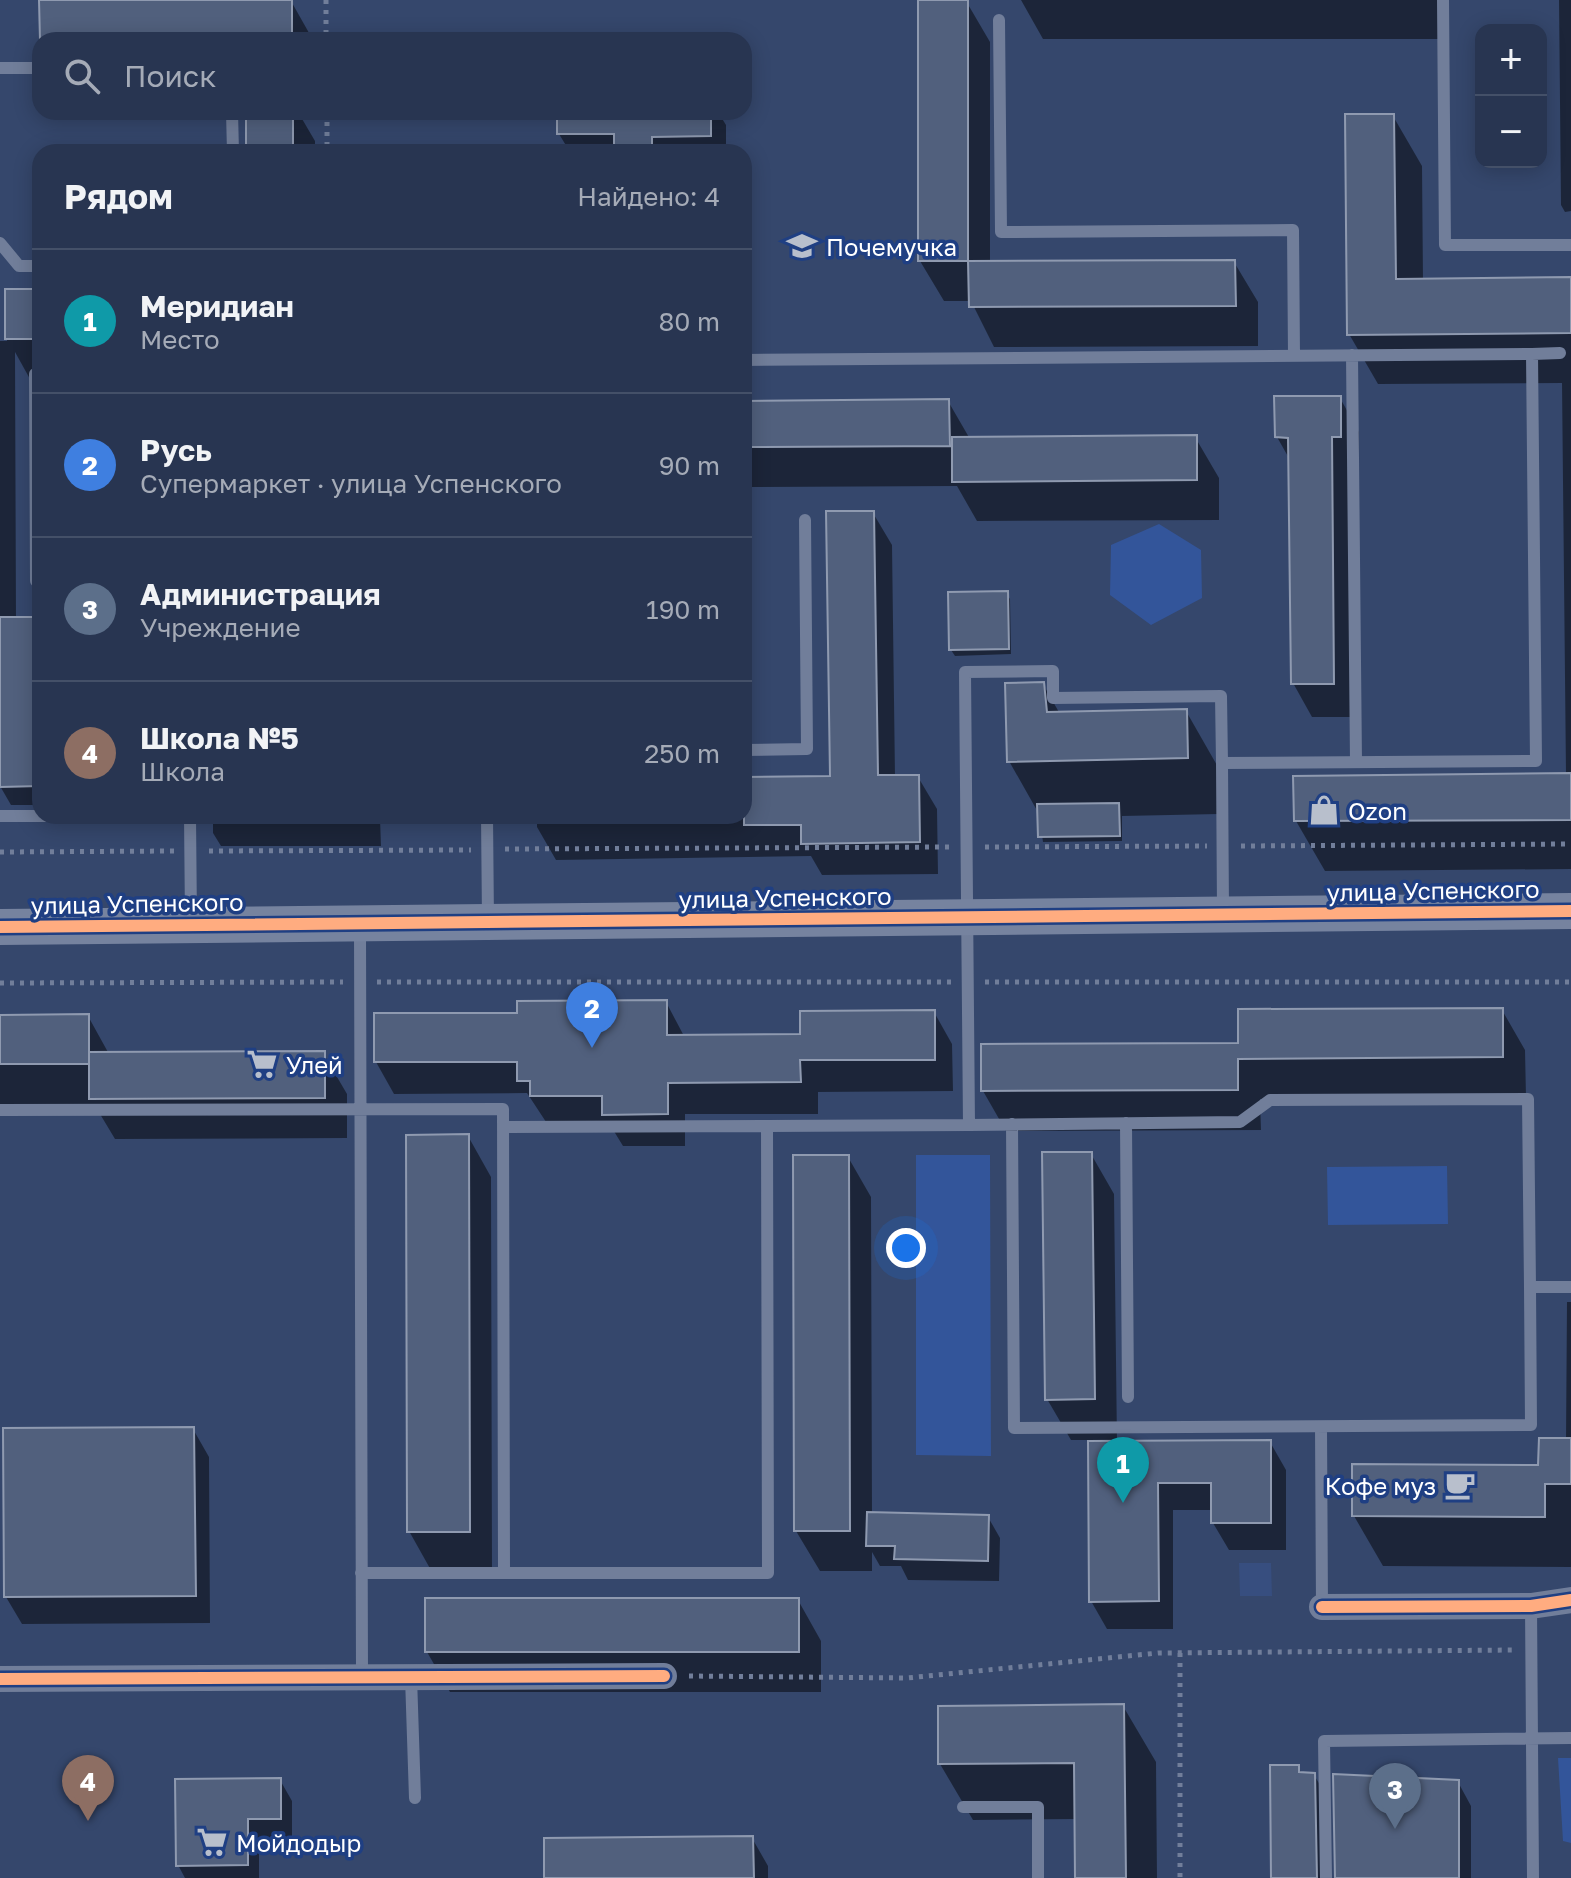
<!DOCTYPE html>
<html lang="ru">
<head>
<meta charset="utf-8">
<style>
	body { margin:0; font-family:"Golos Text",sans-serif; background:#303d58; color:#f1f3f6 }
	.controls { position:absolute; right:24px; top:24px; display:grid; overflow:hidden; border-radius:16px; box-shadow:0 4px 20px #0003 }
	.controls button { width:72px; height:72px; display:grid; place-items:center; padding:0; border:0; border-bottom:2px solid #445068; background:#283551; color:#f1f3f6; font:40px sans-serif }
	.you { position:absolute; left:906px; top:1248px; width:28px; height:28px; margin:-20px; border:6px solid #fff; border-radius:50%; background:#1a73e8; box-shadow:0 0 0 12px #1a73e833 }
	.badge { display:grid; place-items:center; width:52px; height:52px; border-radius:50%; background:#8c9099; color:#fff; font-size:26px; font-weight:700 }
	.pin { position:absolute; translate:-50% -66px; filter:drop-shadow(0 2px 4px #0008) }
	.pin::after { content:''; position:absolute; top:42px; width:28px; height:24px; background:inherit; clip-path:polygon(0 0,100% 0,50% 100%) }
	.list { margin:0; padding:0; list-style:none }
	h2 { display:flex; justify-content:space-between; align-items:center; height:104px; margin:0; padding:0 32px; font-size:34px }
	h2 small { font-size:26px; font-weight:400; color:#a5abb7 }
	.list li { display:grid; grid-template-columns:52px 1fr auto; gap:24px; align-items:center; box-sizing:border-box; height:144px; padding:0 32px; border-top:2px solid #445068 }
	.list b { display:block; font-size:30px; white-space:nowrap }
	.list p { margin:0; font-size:26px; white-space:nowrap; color:#a5abb7 }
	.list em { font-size:26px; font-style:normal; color:#a5abb7 }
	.icon { flex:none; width:44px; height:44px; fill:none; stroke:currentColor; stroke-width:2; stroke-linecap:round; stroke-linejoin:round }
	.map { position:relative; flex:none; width:1571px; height:1878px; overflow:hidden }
	.search { position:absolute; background:#283551; box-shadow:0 4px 20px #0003; left:32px; top:32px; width:720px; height:88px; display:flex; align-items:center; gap:20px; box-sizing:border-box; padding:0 28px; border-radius:24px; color:#a5abb7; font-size:30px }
	.panel { position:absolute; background:#283551; box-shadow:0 4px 20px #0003; left:32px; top:144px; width:720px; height:680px; border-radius:24px }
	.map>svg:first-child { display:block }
	.green { fill:#33559a }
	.water { fill:#374e7f }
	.shadow { fill:#0007 }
	.building { fill:#51607d; stroke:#8f9ab0; stroke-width:2 }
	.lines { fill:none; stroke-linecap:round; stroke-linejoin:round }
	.path { stroke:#717e9a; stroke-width:5; stroke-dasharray:4 6; stroke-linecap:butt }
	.lane { stroke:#717e9a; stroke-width:12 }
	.street { stroke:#717e9a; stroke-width:26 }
	.secondary { stroke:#76839f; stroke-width:36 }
	.cycleway-casing { stroke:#1f3f83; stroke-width:17 }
	.cycleway { stroke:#ffac80; stroke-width:12 }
	.labels { text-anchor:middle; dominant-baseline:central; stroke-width:7; stroke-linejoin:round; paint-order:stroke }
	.poi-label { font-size:24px; fill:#fff; stroke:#1f3f83; text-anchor:start }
	.street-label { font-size:24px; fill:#fff; stroke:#1f3f83 }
</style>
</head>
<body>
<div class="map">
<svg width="1571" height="1878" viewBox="0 0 1571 1878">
	<rect width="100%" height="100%" fill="#35476c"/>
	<!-- green -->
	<path class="green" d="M1159,524L1201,550L1202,598L1151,625L1110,595L1111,545Z
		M916,1155H990L991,1456L916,1455Z
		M1447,1166L1448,1224L1328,1225L1327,1167Z
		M1558,1758H1571V1843L1563,1841Z"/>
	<!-- water -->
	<path class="water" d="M1239,1563H1271L1272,1596H1240Z"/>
	<!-- shadow -->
	<path class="shadow" d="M1021,0H1438V39H1043Z
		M1559,0H1571V211L1565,212L1561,205Z
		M291,1L313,40H42Z
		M966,1L990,42V263L1234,262L1258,302V346L994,347L971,301H944L920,261Z
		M248,112H298L315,141V152H248Z
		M559,112H718L726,125V152H570L559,134Z
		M1393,116L1422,166L1423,280L1571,279V869L1325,871L1296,821L1566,775L1562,383L1378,384L1349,334Z
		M7,291H40V379H30L15,352L16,619H40V805H11L0,786V341H7Z
		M1340,398L1359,432V470H1350L1353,717H1312L1293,683L1290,460L1277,437Z
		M948,401L970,439L1195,437L1219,478V520L977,521L957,486L744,487V403Z
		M873,513L892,545L895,777H918L937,809L938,874L822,875L811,856L556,860L537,827V816H744V779L832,778Z
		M1006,593L1010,599L1011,654L955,656L951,650Z
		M1043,684L1060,714L1186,711L1218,767L1219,814L1122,816V841L1043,842L1039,814L1009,761Z
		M213,816H434V818H380L381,846H221L213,833Z
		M666,1002L684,1036H802L934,1012L952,1044L953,1091L818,1092V1114H685V1146H623L612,1128H550L527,1093L394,1094L376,1062L519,1015Z
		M1502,1010L1525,1050L1526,1097L1260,1099L1261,1130L1006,1131L983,1091L1240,1045Z
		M88,1016L109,1054L323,1053L347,1094V1138L115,1139L94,1104H0V1017Z
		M468,1136L491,1177L492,1572H432L409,1531Z
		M1091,1154L1114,1194L1117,1443L1270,1442L1286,1470V1550H1229L1213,1523V1510H1173V1629H1107L1091,1601L1090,1440H1071L1047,1399Z
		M848,1157L871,1197L872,1514L988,1517L1000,1538L999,1581L908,1580L901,1566H880L872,1552V1571H820L796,1531Z
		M1567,1302H1571V1567L1383,1566L1354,1516L1540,1467L1566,1440Z
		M193,1429L209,1457L210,1623L22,1624L6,1597Z
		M798,1600L821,1641V1692H450L427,1652Z
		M1123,1706L1156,1762L1157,1878H1077V1819L973,1820L940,1764Z
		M1298,1767L1302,1774L1314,1775L1328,1798L1329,1878H1273Z
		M280,1780L292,1801V1839H259V1878H185L178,1865Z
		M1458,1782L1471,1806V1878H1337Z
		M752,1838L768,1866V1878H546Z"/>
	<!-- building -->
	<path class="building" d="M39,0H292V40H40Z
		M918,0H968V261H918Z
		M246,112H293V152H246Z
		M557,112H711V136L652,137V152H614V134H557Z
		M1345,114H1394L1396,279L1571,277V333L1347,335Z
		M1235,260L1236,306L969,307L968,261Z
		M5,289H40V339H5Z
		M1274,396H1341V437H1332L1334,684H1291L1288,438L1275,437Z
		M949,399L950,446L744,447V401Z
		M1197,435V480L952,482V437Z
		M826,511H874L878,775H919L920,842L801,844V825H744V777L830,776Z
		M1008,591L1009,649L949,650L948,592Z
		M0,617H40V786L0,787Z
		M1044,682L1047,712L1187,709L1188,758L1007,762L1005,683Z
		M1571,773V820L1294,821L1293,776Z
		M1119,803L1120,836L1038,837L1037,804Z
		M667,1000V1035L800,1034V1011L935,1010V1060H800L801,1082L668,1083V1114L602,1115V1096H530V1081H517V1062H374V1013H517V1001Z
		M1503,1008V1057L1238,1059V1090L981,1091V1044L1238,1043V1009Z
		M89,1014V1064H0V1015Z
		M325,1051V1098L89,1099V1052Z
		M469,1134L470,1532H407L406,1135Z
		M1042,1152H1092L1095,1399L1045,1400Z
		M793,1155H849L850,1531H794Z
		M194,1427L196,1596L4,1597L3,1428Z
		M1539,1438H1571V1484H1545V1517L1352,1516V1464L1538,1465Z
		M1271,1440V1523H1211V1483H1158L1159,1601L1089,1602L1088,1441Z
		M867,1512L989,1515L988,1561L894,1559L895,1546H866Z
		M425,1598H799V1652H425Z
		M1124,1704L1126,1878H1075L1074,1763L938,1764V1706Z
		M1270,1765H1299V1772L1315,1773L1317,1878H1271Z
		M1333,1774L1459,1780V1878H1335Z
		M281,1778V1819H248V1865L176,1866L175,1779Z
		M753,1836L754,1878H544V1838Z"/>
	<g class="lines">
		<!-- path -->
		<path class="path" d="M326,0V40
			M327,112V152
			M1241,846L1571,844
			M985,847L1207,846
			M505,849L951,847
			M209,851L471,850
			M0,852L175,851
			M377,982H951
			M985,982H1571
			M0,983L343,982
			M1180,1653V1878
			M689,1676L907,1678L1158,1653L1514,1650"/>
		<!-- lane -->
		<path class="lane" d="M1443,0L1445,245H1571
			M999,20L1001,232L1293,230L1294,355
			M0,68H40
			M232,112L233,152
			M0,243L19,266H40
			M1532,354L1560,353
			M1352,355L1356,762
			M744,360L1532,354L1536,761L1222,763L1223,911
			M36,581L35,374H40
			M744,750L807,749L805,520
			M0,816H190
			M190,816L191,922
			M487,816L488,921
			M360,929L362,1677
			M0,1110L503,1109L504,1573H361
			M1126,1123L1128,1397
			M1012,1124L1014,1428L1531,1425L1530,1287
			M969,1125L1240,1122L1270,1100L1528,1099L1530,1287H1571
			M767,1126L969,1125L965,672L1053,671V698L1221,696L1222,763
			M503,1127L767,1126L768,1573H504
			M1321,1427L1322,1607
			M1531,1606L1533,1878
			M411,1677L415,1798
			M963,1807H1038V1878
			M1326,1878L1324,1741L1571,1738"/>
		<!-- street -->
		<path class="street" d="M1322,1607L1531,1606L1571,1600
			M0,1679L664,1676"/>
		<!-- secondary -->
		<path class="secondary" d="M0,927L1571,911"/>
		<!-- cycleway casing -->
		<g class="cycleway-casing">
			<path id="cycleway" d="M0,927L1571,911
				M1322,1607L1531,1606L1571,1600
				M0,1679L664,1676"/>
		</g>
		<!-- cycleway -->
		<use href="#cycleway" class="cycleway"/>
	</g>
	<!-- icons -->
	<defs>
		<g id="school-bare" transform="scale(2.4)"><path d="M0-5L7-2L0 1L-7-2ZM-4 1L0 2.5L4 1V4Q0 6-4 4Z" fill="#b8bfcc" stroke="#1f3f83" stroke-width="2.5" paint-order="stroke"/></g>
		<g id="shop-bare" transform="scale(2.4)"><path d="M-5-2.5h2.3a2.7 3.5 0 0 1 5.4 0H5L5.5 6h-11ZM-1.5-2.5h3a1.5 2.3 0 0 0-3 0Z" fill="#b8bfcc" stroke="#1f3f83" stroke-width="2.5" paint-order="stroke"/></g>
		<g id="supermarket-bare" transform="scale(2.4)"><path d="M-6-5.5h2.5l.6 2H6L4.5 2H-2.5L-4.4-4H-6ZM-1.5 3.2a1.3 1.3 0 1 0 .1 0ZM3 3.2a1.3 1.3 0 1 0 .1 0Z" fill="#b8bfcc" stroke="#1f3f83" stroke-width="2.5" paint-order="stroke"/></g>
		<g id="cafe-bare" transform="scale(2.4)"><path d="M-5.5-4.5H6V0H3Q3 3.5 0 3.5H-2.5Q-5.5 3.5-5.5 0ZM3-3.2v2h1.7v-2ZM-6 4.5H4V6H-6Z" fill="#b8bfcc" stroke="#1f3f83" stroke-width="2.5" paint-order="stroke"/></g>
	</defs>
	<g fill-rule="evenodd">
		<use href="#school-bare" x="802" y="246"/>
		<use href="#shop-bare" x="1324" y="810"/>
		<use href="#supermarket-bare" x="262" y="1064"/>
		<use href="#cafe-bare" x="1460" y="1485"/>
		<use href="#supermarket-bare" x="212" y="1842"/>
	</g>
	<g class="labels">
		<!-- poi labels -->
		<g class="poi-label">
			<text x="826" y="246">Почемучка</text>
			<text x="1348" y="810">Ozon</text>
			<text x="286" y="1064">Улей</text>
			<text x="1436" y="1485" text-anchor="end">Кофе муз</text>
			<text x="236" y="1842">Мойдодыр</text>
		</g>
		<!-- street labels -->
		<g class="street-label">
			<text transform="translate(1433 890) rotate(-1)">улица Успенского</text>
			<text transform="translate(785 897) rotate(-1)">улица Успенского</text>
			<text transform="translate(137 903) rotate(-1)">улица Успенского</text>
		</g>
	</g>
</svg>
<div class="controls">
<button>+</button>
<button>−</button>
</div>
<div class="you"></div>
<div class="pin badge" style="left:1123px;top:1503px;background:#0f9aa8">1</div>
<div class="pin badge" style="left:592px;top:1048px;background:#3f7fe0">2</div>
<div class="pin badge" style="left:1395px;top:1829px;background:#5c6f8a">3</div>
<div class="pin badge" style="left:88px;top:1821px;background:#8d6e63">4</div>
<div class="search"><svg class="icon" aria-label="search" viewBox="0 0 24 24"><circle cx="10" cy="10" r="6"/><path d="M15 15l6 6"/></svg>Поиск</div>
<section class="panel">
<h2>Рядом<small>Найдено: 4</small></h2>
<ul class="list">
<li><span class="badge" style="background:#0f9aa8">1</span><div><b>Меридиан</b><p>Место</p></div><em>80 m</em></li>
<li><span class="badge" style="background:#3f7fe0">2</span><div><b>Русь</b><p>Супермаркет · улица Успенского</p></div><em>90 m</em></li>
<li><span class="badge" style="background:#5c6f8a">3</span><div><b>Администрация</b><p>Учреждение</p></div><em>190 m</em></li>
<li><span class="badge" style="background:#8d6e63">4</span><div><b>Школа №5</b><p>Школа</p></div><em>250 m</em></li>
</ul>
</section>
</div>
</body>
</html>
